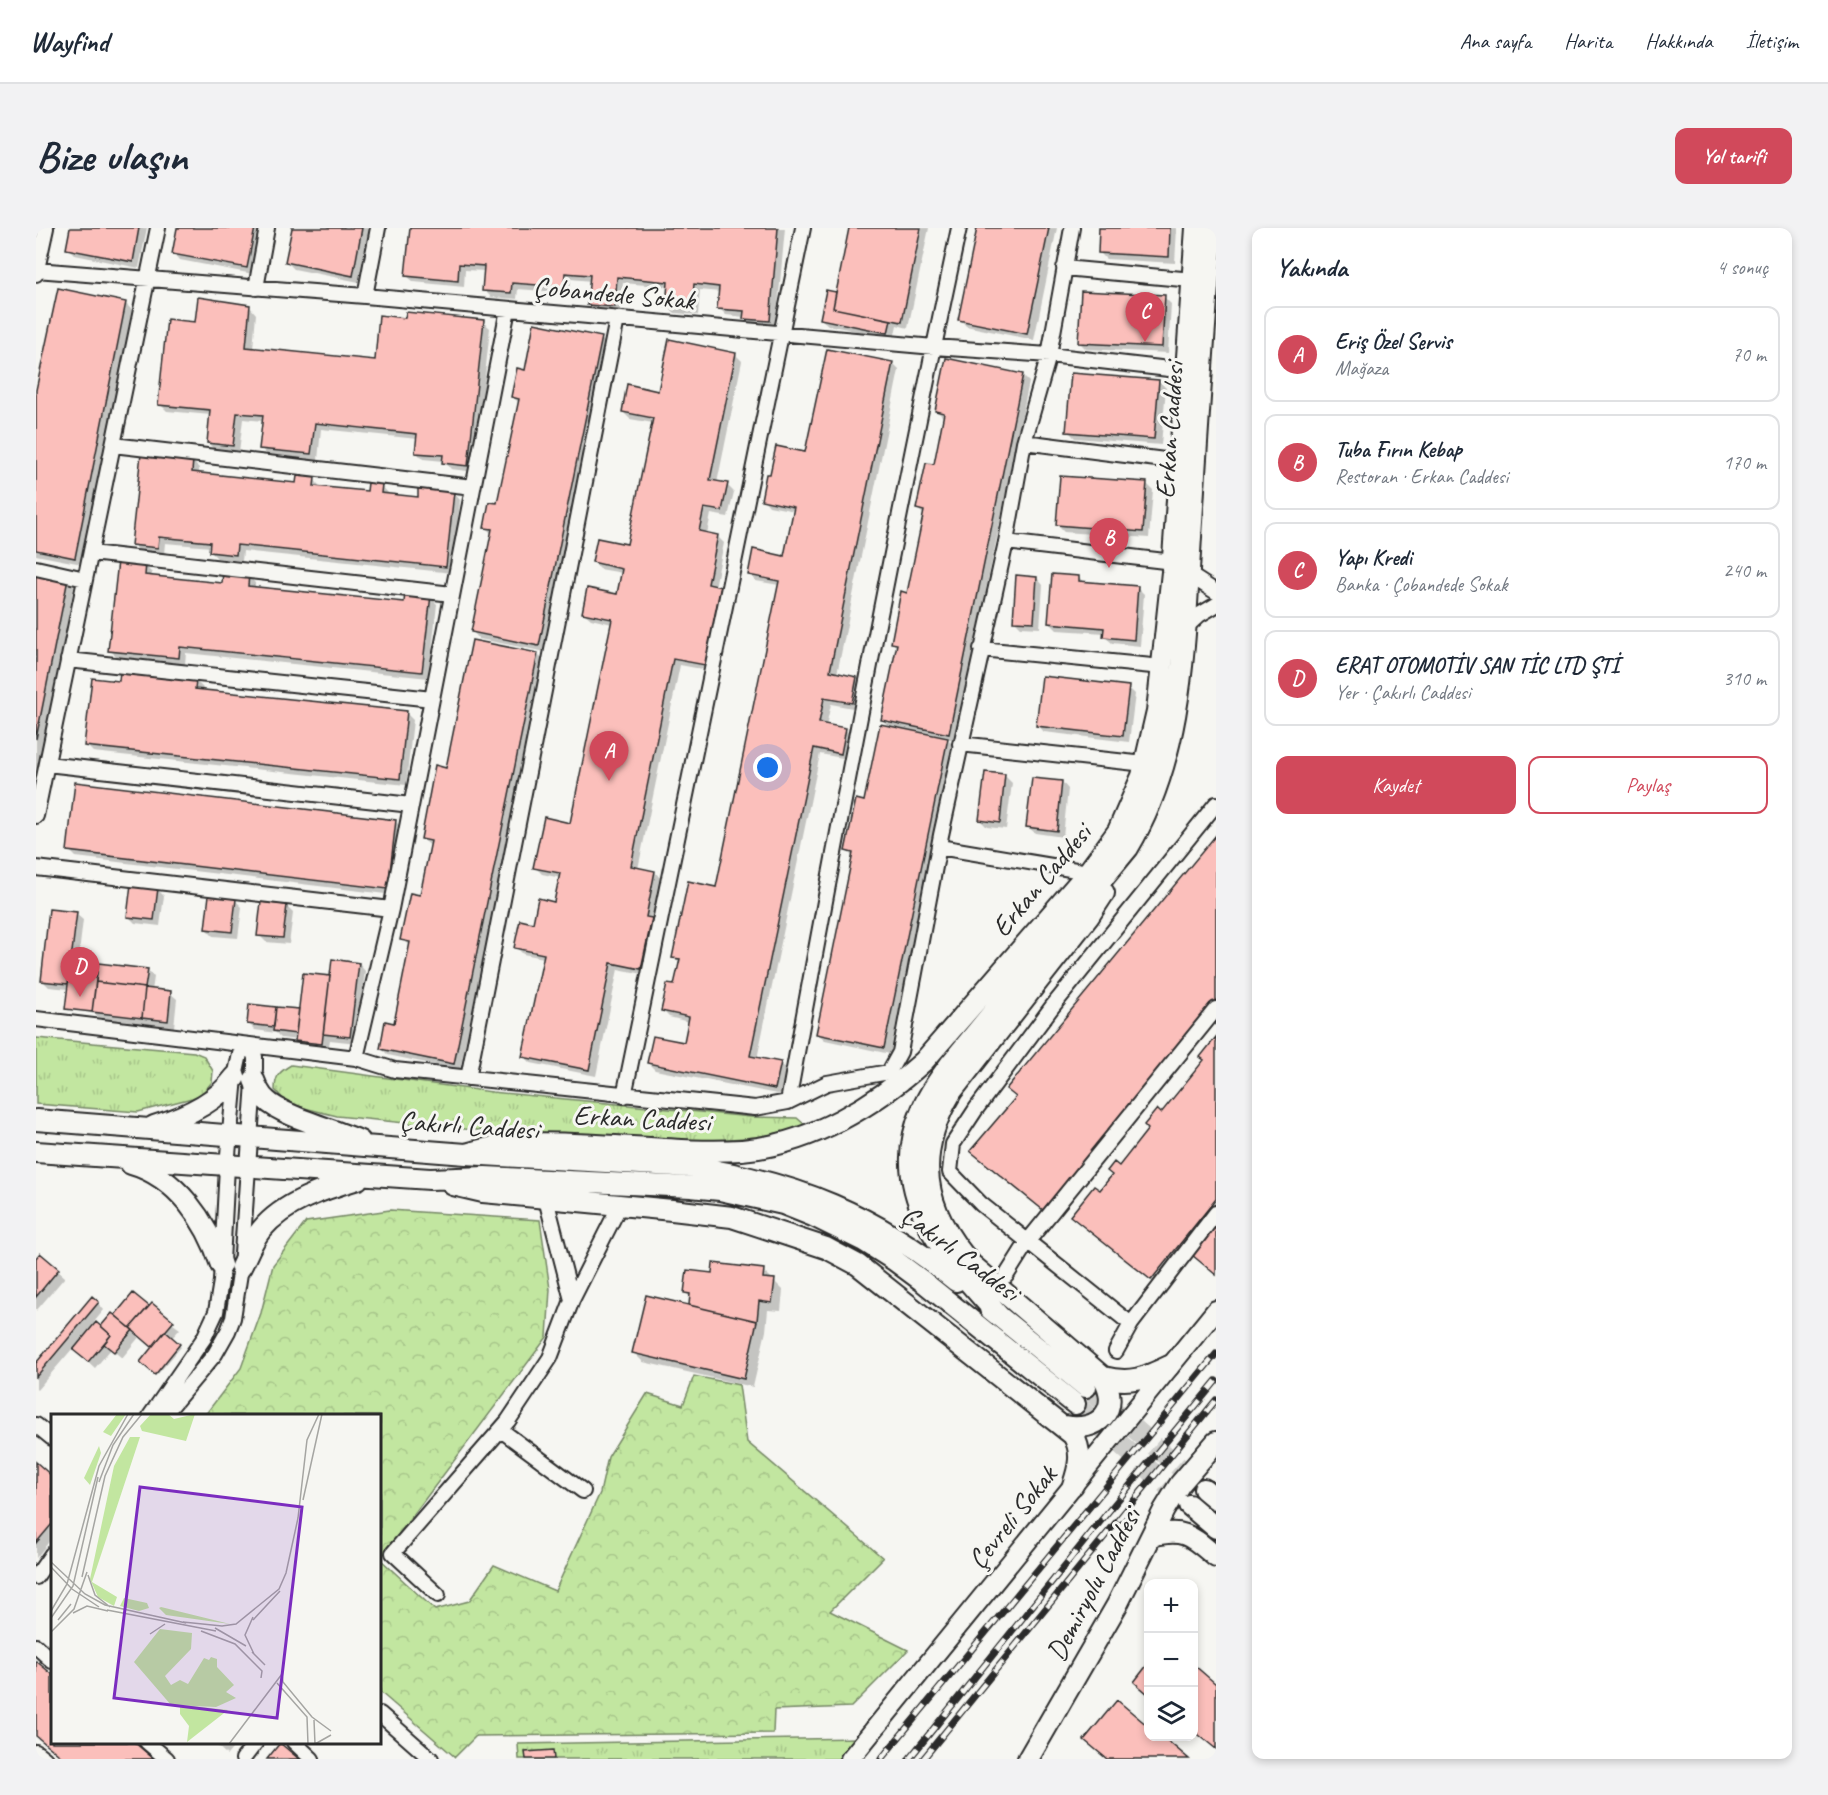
<!DOCTYPE html>
<html lang="tr">
<head>
<meta charset="utf-8">
<style>
	body { margin:0; font-family:Caveat,sans-serif; background:#f2f2f3; color:#1f2937 }
	.controls { position:absolute; right:18px; bottom:18px; display:grid; overflow:hidden; border-radius:12px; box-shadow:0 3px 9px #0003 }
	.controls button { width:54px; height:54px; display:grid; place-items:center; padding:0; border:0; border-bottom:2px solid #e0e1e3; background:#fff; color:#1f2937; font:30px sans-serif }
	.you { position:absolute; left:732px; top:540px; width:21px; height:21px; margin:-15px; border:4px solid #fff; border-radius:50%; background:#1a73e8; box-shadow:0 0 0 9px #1a73e833 }
	.badge { display:grid; place-items:center; width:39px; height:39px; border-radius:50%; background:#d1495b; color:#fff; font-size:20px; font-weight:700 }
	.pin { position:absolute; translate:-50% -50px; filter:drop-shadow(0 2px 3px #0008) }
	.pin::after { content:''; position:absolute; top:32px; width:21px; height:18px; background:inherit; clip-path:polygon(0 0,100% 0,50% 100%) }
	.list { margin:0; padding:0; list-style:none }
	h2 { display:flex; justify-content:space-between; align-items:center; height:78px; margin:0; padding:0 24px; font-size:26px }
	h2 small { font-size:20px; font-weight:400; color:#747a83 }
	.list li { display:grid; grid-template-columns:39px 1fr auto; gap:18px; align-items:center; box-sizing:border-box; height:96px; margin:0 12px 12px; padding:0 12px; border:2px solid #e0e1e3; border-radius:12px }
	.list b { display:block; font-size:22px; white-space:nowrap }
	.list p { margin:0; font-size:20px; white-space:nowrap; color:#747a83 }
	.list em { font-size:20px; font-style:normal; color:#747a83 }
	.actions { display:flex; gap:12px; padding:18px 24px }
	.actions a { flex:1; padding:14px 0; border:2px solid #d1495b; border-radius:12px; text-align:center; font-size:21px; color:#d1495b }
	.actions .main { background:#d1495b; color:#fff }
	.icon { flex:none; width:33px; height:33px; fill:none; stroke:currentColor; stroke-width:2; stroke-linecap:round; stroke-linejoin:round }
	.map { position:relative; flex:none; width:1180px; height:1531px; overflow:hidden; border-radius:12px }
	header { display:flex; align-items:center; gap:36px; box-sizing:border-box; height:84px; padding:0 30px; background:#fff; border-bottom:2px solid #e0e1e3 }
	header strong { font-size:28px }
	nav { display:flex; gap:33px; margin-inline-start:auto; font-size:21px }
	.intro { display:flex; align-items:center; justify-content:space-between; box-sizing:border-box; height:144px; padding:0 36px }
	h1 { margin:0; font-size:42px }
	.button { padding:15px 27px; border-radius:12px; background:#d1495b; color:#fff; font-size:21px; font-weight:700 }
	main { display:flex; gap:36px; padding:0 36px }
	aside { flex:1; background:#fff; border-radius:12px; box-shadow:0 3px 9px #0003 }
	.map>svg:first-child { display:block }
	.grass { fill:url(#grass-tufts); stroke:#768866; stroke-width:1.5 }
	.forest { fill:url(#forest-crowns); stroke:#768866; stroke-width:1.5 }
	.shadow { fill:#0003 }
	.building { fill:#fbbfbb; stroke:#2b2b2b; stroke-width:1.5 }
	.lines { fill:none; stroke-linecap:round; stroke-linejoin:round }
	.secondary-tunnel { stroke:#cdcdca; stroke-width:20; stroke-dasharray:20 10; stroke-linecap:butt }
	.minor-casing { stroke:#2b2b2b; stroke-width:18 }
	.tertiary-casing { stroke:#2b2b2b; stroke-width:22 }
	.secondary-casing { stroke:#2b2b2b; stroke-width:24 }
	.minor { stroke:#f6f6f2; stroke-width:14 }
	.tertiary { stroke:#f6f6f2; stroke-width:18 }
	.secondary { stroke:#f6f6f2; stroke-width:20 }
	.rail-casing { stroke:#2b2b2b; stroke-width:7 }
	.rail { stroke:#f6f6f2; stroke-width:4.5; stroke-dasharray:14; stroke-linecap:butt }
	.labels { text-anchor:middle; dominant-baseline:central; stroke-width:6; stroke-linejoin:round; paint-order:stroke }
	.street-label { font-size:28px; fill:#2b2b2b; stroke:#f6f6f2 }
	.inset-road { fill:none; stroke:#a5a5a2; stroke-width:1.5 }
	.view { fill:#7b2cbf; fill-opacity:0.15; stroke:#7b2cbf; stroke-width:3 }
	.inset-edge { fill:none; stroke:#2b2b2b; stroke-width:3 }
</style>
</head>
<body>
<header>
<strong>Wayfind</strong>
<nav><a>Ana sayfa</a><a>Harita</a><a>Hakkında</a><a>İletişim</a></nav>
</header>
<div class="intro"><h1>Bize ulaşın</h1><a class="button">Yol tarifi</a></div>
<main>
<div class="map">
<svg width="1180" height="1531" viewBox="0 0 1180 1531">
	<defs>
		<pattern id="grass-tufts" width="24" height="20" patternUnits="userSpaceOnUse" patternTransform="scale(1.5)"><rect width="24" height="20" fill="#c2e6a0"/><path d="M3 7l-1-3M5 7V3M7 7l1-3M15 17l-1-3M17 17v-4M19 17l1-3" fill="none" stroke="#a7c58a"/></pattern>
		<pattern id="forest-crowns" width="20" height="18" patternUnits="userSpaceOnUse" patternTransform="scale(1.5)"><rect width="20" height="18" fill="#c2e6a0"/><path d="M2 6a3 3 0 1 1 6 0M12 15a3 3 0 1 1 6 0" fill="none" stroke="#a7c58a"/></pattern>
	</defs>
	<rect width="100%" height="100%" fill="#f6f6f2"/>
	<filter id="ink" filterUnits="userSpaceOnUse"><feTurbulence type="fractalNoise" baseFrequency=".0167" numOctaves="2"/><feDisplacementMap in="SourceGraphic" scale="12" xChannelSelector="R" yChannelSelector="G"/><feConvolveMatrix kernelMatrix="1 2 1 2 8 2 1 2 1" color-interpolation-filters="sRGB"/></filter>
	<g filter="url(#ink)">
		<!-- grass -->
		<path class="grass" d="M0,810L158,824L168,828L177,843L176,854L171,860L164,867L156,870L102,884L0,876Z
			M255,837L456,864L715,889L761,890L769,897L752,903L720,909L631,916L428,901L301,888L252,876L239,862C239,848 243,844 255,837Z
			M824,1510L807,1531H483L482,1516Z"/>
		<!-- forest -->
		<path class="forest" d="M354,982L504,992L514,1061L511,1109L344,1331L399,1382L433,1373L458,1337L519,1363L564,1265L572,1229L611,1166L647,1177L658,1148L703,1157L711,1214L847,1330L794,1383L872,1422L815,1479L738,1482L737,1505L440,1508L419,1529L344,1464V1188L169,1187L205,1140L225,1085L237,1037L270,994Z"/>
		<!-- shadow -->
		<path class="shadow" d="M0,0H5L0,26Z
			M36,0H111L103,40L39,27L32,20Z
			M143,0H226L217,46L144,32L138,25Z
			M257,0H334L323,54L258,41L251,34Z
			M375,0H749L740,99L715,97L709,89L690,87L683,80L684,64L664,62L662,87L639,85L632,79L633,59L587,55L585,85L560,83L553,76L555,53L535,51L534,65L482,61L481,71L455,69L448,62L449,43L429,42L428,59L378,54L371,48Z
			M815,0H893L872,100L861,97L858,111L792,97L785,91L791,63L801,65Z
			M942,0H1021L998,112L930,98L924,91Z
			M1065,0H1141L1139,35L1070,31L1063,24Z
			M1128,69L1135,76L1132,125L1050,121L1043,114Z
			M89,75L96,82L46,336L0,327V163Z
			M214,79L220,86L217,121L340,134L447,94L454,100L439,244L415,241L408,233L387,231L380,224L382,211L285,201L282,232L231,227L225,220L227,193L207,191L203,224L179,222L172,215L175,187L131,183L124,176L161,96Z
			M565,111L572,117L510,424L443,411L437,404L456,306L449,299L463,277L483,175L477,169L490,143Z
			M792,122L857,136L863,142L801,446L820,450L827,457L822,481L795,476L790,498L810,502L816,509L812,531L784,526L721,831L744,836L751,842L746,867L619,842L612,835L649,816L653,794L633,789L627,783L639,759L644,736L638,729L681,660L743,357L720,353L714,346L749,329L759,283L733,278L727,271L735,248L770,226Z
			M699,126L706,133L681,255L691,257L698,264L692,289L675,286L671,306L681,308L688,315L679,359L685,360L691,367L676,443L644,437L602,641L619,644L625,651L617,693L622,699L612,747L582,741L560,848L495,835L488,828L508,730L487,726L480,719L498,697L519,676L525,650L506,646L499,639L535,596L576,396L555,391L548,385L582,367L587,345L564,341L557,334L592,318L617,195L594,191L587,184Z
			M986,147L993,154L919,512L910,510L918,518L854,826L789,812L782,806L818,630L811,623L829,575L854,499L846,492L861,420L856,414L872,366L889,288L882,281L899,238L908,190L901,183Z
			M1123,153L1130,160L1125,217L1039,210L1032,203Z
			M156,233L163,240V246L261,257L278,251L285,260L332,265L346,258L352,265V267L383,270L418,265L424,272L417,345L207,323L206,333L181,330L175,324V319L129,315L128,326L103,323L97,316Z
			M1110,255L1117,262L1113,310L1028,304L1021,297Z
			M109,338L116,345L115,349L187,357L213,348L219,355V360L369,376L394,369L401,376L393,450L150,425L149,436L81,429L74,422Z
			M0,346L31,352L38,359L0,550Z
			M1043,349L1048,355L1101,359L1108,366L1104,418L1076,415L1069,409V405L1021,402L1014,395Z
			M1001,350L1007,357L1004,400L985,399L978,392Z
			M501,426L508,433L424,842L352,827L345,820L359,797L375,718L366,711L385,668L395,618L386,611L411,541Z
			M160,453L167,460L166,463L370,485L377,492L370,557L57,524L50,517L84,455Z
			M1092,459L1099,466L1093,514L1008,504L1002,497Z
			M969,548L976,555L970,601L951,599L944,592Z
			M1026,554L1032,561L1027,609L999,605L992,599Z
			M359,593L366,600L358,667L40,629L33,622Z
			M1180,609V788L1014,988L943,929L981,869L972,861Z
			M121,661L128,668L124,698L99,695L93,689Z
			M199,672L206,679L202,710L177,708L170,701Z
			M250,678L257,685L253,716L230,714L223,707Z
			M40,686L47,692L42,734L111,742L118,749L116,763L134,765L141,771L138,799L64,791L59,786L31,780L33,761L13,759L6,752Z
			M323,736L329,743L321,815L294,812L292,822L267,820L261,812L245,810L240,805L219,802L212,795L264,783L296,749Z
			M1180,811V986L1122,1058L1036,988L1064,964L1169,832L1166,829Z
			M4,1027L29,1049L0,1083V1032Z
			M727,1042L747,1062L745,1083L732,1082L730,1103L717,1159L607,1134L598,1125L654,1079L655,1070L650,1065L677,1047Z
			M97,1067L144,1101L135,1111L145,1119L121,1147L106,1134L118,1119L104,1108L86,1130L75,1121L59,1140L37,1120L1,1162L0,1161V1137L62,1075L68,1082L58,1094L65,1100L76,1087L79,1089Z
			M0,1236L16,1250V1310L0,1330Z
			M0,1435L16,1448V1514H96L115,1531H29L0,1507Z
			M1158,1439L1180,1457V1521L1158,1503Z
			M177,1514H202L191,1527Z"/>
		<!-- building -->
		<path class="building" d="M34,0H103L97,34L30,21Z
			M141,0H219L211,40L136,26Z
			M256,0H326L317,48L249,34Z
			M374,0H742L734,93L707,91L708,83L681,81L683,59L658,56L656,81L630,79L632,54L581,49L579,79L551,77L554,47L529,45L528,59L476,55L475,65L446,63L448,38L423,36L422,53L369,48Z
			M813,0H885L866,94L797,80Z
			M941,0H1013L991,106L922,92Z
			M1063,0H1134L1133,29L1062,25Z
			M22,60L90,74L39,330L0,322V162Z
			M790,62L800,64L797,80L855,92L852,105L784,91Z
			M1045,63L1129,67L1126,119L1042,115Z
			M162,69L214,77L210,119L339,132L343,87L369,90L370,84L448,92L432,238L406,235L407,227L379,225L381,206L279,195L275,226L223,221L227,187L201,185L197,218L171,215L174,182L122,177L131,91L159,94Z
			M498,95L566,109L503,418L435,404L456,301L448,300L453,274L461,275L483,171L475,169L481,140L489,142Z
			M633,111L700,125L674,252L692,255L686,283L668,280L663,303L682,307L672,356L685,359L669,437L637,431L595,638L619,643L610,689L616,690L605,741L575,735L553,842L486,829L508,726L478,720L484,692L497,695L502,670L518,674L524,645L497,640L508,589L534,595L576,391L546,385L551,360L581,366L586,341L556,334L561,310L591,316L617,190L586,184L591,156L622,163Z
			M791,121L857,134L794,443L821,449L816,475L788,470L783,495L810,500L805,526L778,520L714,828L745,834L739,861L611,835L617,808L648,814L653,789L625,783L631,756L638,757L644,731L636,730L652,653L680,659L743,353L712,347L717,321L748,328L758,279L725,272L730,246H734L740,218L769,224Z
			M910,130L987,146L913,506L845,492L861,416L855,415L865,363L871,365L888,283L880,281L890,235L898,236L908,185L899,183Z
			M1035,145L1123,152L1118,211L1030,204Z
			M105,226L157,232L156,244L260,255L261,248L279,250L278,258L331,263L332,255L346,256L345,265L382,269V260L418,264L410,339L201,317L200,327L173,324L174,314L123,309L122,320L95,317Z
			M1024,248L1111,254L1107,304L1020,297Z
			M82,333L110,336L109,347L186,355L187,344L213,346L212,358L368,374L369,365L395,367L386,444L144,419L143,430L72,423Z
			M0,345L32,351L0,511Z
			M1016,346L1043,348V353L1102,358L1098,412L1067,409L1068,400L1012,395Z
			M980,347L1001,349L998,394L977,393Z
			M436,412L502,425L418,836L344,821L349,793L358,795L374,714L364,712L374,665L384,667L395,613L385,611L399,537L410,540Z
			M84,444L160,452L159,461L371,483L364,551L48,518L56,450L83,453Z
			M1006,448L1093,458L1087,508L1000,498Z
			M844,496L912,510L848,820L780,806L817,625L809,623L820,571L828,573Z
			M949,544L969,546L964,595L943,592Z
			M996,550L1026,553L1021,603L990,599Z
			M39,554L360,592L352,661L31,623Z
			M1180,607V773L1007,982L934,923L980,869L970,861Z
			M95,656L122,660L118,692L91,689Z
			M173,667L200,671L196,704L169,701Z
			M225,674L251,677L247,710L221,708Z
			M13,681L41,684L32,756L5,753Z
			M296,731L323,735L314,809L287,806Z
			M35,732L62,735L56,784L29,781Z
			M62,735L112,741L109,760L60,754Z
			M267,745L294,748L286,816L259,813Z
			M60,754L109,760L106,790L56,784Z
			M109,760L135,763L132,793L106,790Z
			M213,776L240,779L238,799L211,796Z
			M240,779L263,781L260,806L237,803Z
			M1180,809V971L1115,1052L1034,988L1058,958L1064,962L1076,947L1071,943L1078,934L1083,938L1112,901L1108,897L1121,881L1125,885L1168,832L1164,829Z
			M1180,997V1047L1156,1027Z
			M4,1025L23,1041L0,1069V1030Z
			M677,1035L728,1041L727,1050L739,1051L736,1075L723,1073L721,1093L653,1077L654,1066L648,1065L651,1042L676,1045Z
			M97,1065L113,1078L94,1100L79,1087Z
			M610,1067L721,1093L708,1151L596,1125Z
			M56,1068L63,1074L0,1149V1135Z
			M116,1075L138,1093L116,1119L94,1100Z
			M76,1085L97,1102L78,1124L68,1116L75,1107L65,1098Z
			M60,1094L75,1107L52,1134L37,1122Z
			M129,1103L144,1116L119,1147L104,1134Z
			M0,1234L16,1248V1296L0,1315Z
			M0,1433L16,1446V1514H98L118,1531H28L0,1508Z
			M1112,1436V1466L1098,1454Z
			M1158,1437L1180,1456V1521L1158,1503Z
			M1081,1472L1112,1498V1508H1126L1153,1531H1071L1048,1512Z
			M244,1515L263,1531H231Z
			M517,1522L518,1531H490L489,1524Z"/>
		<g class="lines">
			<!-- secondary-tunnel -->
			<path class="secondary-tunnel" d="M1050,1159L1164,1257
				M1039,1176L1151,1275"/>
			<!-- minor casing -->
			<g class="minor-casing">
				<path id="minor" d="M1028,40L1157,52
					M0,42L329,68L898,119L1013,127L1150,143
					M0,46L10,0
					M220,60L231,0
					M329,68L342,0
					M988,214L1144,234
					M77,217L437,259
					M970,314L1137,334
					M55,325L416,366
					M0,340L49,351
					M1152,346L1180,364
					M1149,400L1163,387L1180,377
					M945,421L1126,439
					M32,432L396,471
					M924,516L1109,536
					M11,536L375,577
					M0,588L122,0
					M903,619L1052,644
					M0,640L355,681
					M0,791L320,830L359,842L719,880L752,874L791,855L853,844L864,824L905,607L970,314L988,214L1013,127L1036,0
					M320,830L355,681L472,81
					M432,850L581,91
					M588,868L767,0
					M752,874C805,582 861,290 923,0
					M510,971L536,1072
					M970,1048L992,1013L1180,781
					M1095,1096L945,976L914,944L917,916L940,881L1016,779L1180,576
					M1080,1123L1095,1096L1180,985
					M114,1188L168,1110L180,1084L185,1053L191,938L199,849L204,826L213,817L219,829V840L205,1039L197,1090L192,1103L179,1126L127,1188
					M0,1197L16,1210
					M465,1202L547,1263
					M0,1349L16,1326
					M402,1367L357,1325L472,1193L514,1130L536,1072L584,977
					M0,1418L16,1433
					M344,1486L395,1531
					M111,1514L131,1531
					M258,1514L276,1531
					M0,1524L9,1531
					M207,1531L220,1514"/>
			</g>
			<!-- tertiary casing -->
			<g class="tertiary-casing">
				<path id="tertiary" d="M814,1531L1180,1082"/>
			</g>
			<!-- secondary casing -->
			<g class="secondary-casing">
				<path id="secondary" d="M218,852C221,860 224,867 230,872C246,888 300,902 324,913
					M0,892L430,926L657,939C759,954 840,987 920,1053
					M118,898C148,889 180,875 199,849
					M0,924L335,947L394,951L449,949L655,959L684,962L747,976L777,988L828,1013L858,1032L885,1052L1039,1176
					M430,926C475,912 514,915 561,917C609,919 658,925 706,922C773,917 840,877 888,833L1052,644L1082,603L1106,548L1121,483L1136,344L1160,0
					M95,936C141,949 171,994 185,1037
					M417,957L447,964L636,982L696,989L790,1020L822,1037L1037,1207C1047,1224 1043,1239 1037,1257
					M205,1039C211,1027 216,1013 225,1002C248,974 288,961 322,951
					M954,1081L1050,1159
					M963,1088C911,1031 849,965 886,882C893,865 904,850 915,835L1092,620C1151,522 1148,405 1156,294C1162,196 1168,98 1177,0
					M1067,1149C1095,1156 1108,1150 1133,1138
					M1028,1198C1062,1205 1086,1182 1067,1149L935,1036C886,981 878,926 916,863L1053,688L1068,665
					M1168,1261L1180,1271
					M1153,1277L1180,1300
					M1116,1308C1149,1299 1156,1309 1180,1329
					M992,1531L1081,1377L1128,1282L1144,1256L1180,1214"/>
			</g>
			<!-- minor -->
			<use href="#minor" class="minor"/>
			<!-- tertiary -->
			<use href="#tertiary" class="tertiary"/>
			<!-- secondary -->
			<use href="#secondary" class="secondary"/>
			<!-- rail casing -->
			<g class="rail-casing">
				<path id="rail" d="M845,1531L1180,1126
					M873,1531L1072,1284L1180,1153
					M887,1531L1180,1172"/>
			</g>
			<!-- rail -->
			<use href="#rail" class="rail"/>
		</g>
	</g>
	<g class="labels">
		<!-- street labels -->
		<g class="street-label">
			<text transform="translate(578 65) rotate(5)">Çobandede Sokak</text>
			<text transform="translate(1133 202) rotate(-86)">Erkan Caddesi</text>
			<text transform="translate(1005 652) rotate(-50)">Erkan Caddesi</text>
			<text transform="translate(606 890) rotate(3)">Erkan Caddesi</text>
			<text transform="translate(433 897) rotate(4)">Çakırlı Caddesi</text>
			<text transform="translate(925 1025) rotate(37)">Çakırlı Caddesi</text>
			<text transform="translate(976 1289) rotate(-51)">Çevreli Sokak</text>
			<text transform="translate(1057 1356) rotate(-62)">Demiryolu Caddesi</text>
		</g>
	</g>
	<!-- overview -->
	<g transform="translate(15 1186)">
		<rect width="330" height="330" fill="#f6f6f2"/>
		<path d="M100,0H117L123,5L144,0L135,27L91,17L89,12ZM79,23H89L41,168L66,183L63,192L47,183L39,165L63,52ZM48,32L50,39L39,71L33,64ZM73,184L96,189L98,194L88,197L69,192ZM108,194L110,193L179,210L115,201ZM129,291L150,293L177,296L136,328L138,312L129,300Z" fill="#c2e6a0"/>
		<path d="M66,0H75L60,22L52,18ZM109,215L141,219L140,235L114,262L120,271L129,266L137,270L153,244L158,246L160,243L166,245V253L183,271L175,278L185,284L165,293L120,291L83,248Z" fill="#c2e6a0"/>
		<path class="inset-road" d="M48,68L62,31L83,0M252,86L271,0M0,148L34,180L54,191L135,209M0,153L21,175L48,193M37,161L44,181L59,193M31,163L54,62L72,23L91,0M56,196L165,217M0,197L16,170L48,52L77,0M22,199L36,192L57,197M202,203L194,221L203,240M0,204L22,172L47,63M7,206L20,190M202,206L229,177M132,208L171,212L185,210L228,175L235,159L247,104L256,26L268,0M164,214L195,232M150,217L184,230L211,257L210,264M0,218L23,195L36,158M99,220L114,210M201,238L214,251M226,269L256,303L257,330M263,306L264,330M178,330L231,260L232,268L261,303L280,317M264,330L280,321"/>
		<path class="view" d="M89,73L251,93L226,304L63,284Z"/>
		<rect width="330" height="330" class="inset-edge"/>
	</g>
</svg>
<div class="controls">
<button>+</button>
<button>−</button>
<button><svg class="icon" aria-label="layers" viewBox="0 0 24 24"><path d="M12 4l9 5-9 5-9-5zM3 14l9 5 9-5"/></svg></button>
</div>
<div class="you"></div>
<div class="pin badge" style="left:573px;top:553px">A</div>
<div class="pin badge" style="left:1073px;top:340px">B</div>
<div class="pin badge" style="left:1109px;top:114px">C</div>
<div class="pin badge" style="left:44px;top:769px">D</div>
</div>
<aside>
<h2>Yakında<small>4 sonuç</small></h2>
<ul class="list">
<li><span class="badge">A</span><div><b>Eriş Özel Servis</b><p>Mağaza</p></div><em>70 m</em></li>
<li><span class="badge">B</span><div><b>Tuba Fırın Kebap</b><p>Restoran · Erkan Caddesi</p></div><em>170 m</em></li>
<li><span class="badge">C</span><div><b>Yapı Kredi</b><p>Banka · Çobandede Sokak</p></div><em>240 m</em></li>
<li><span class="badge">D</span><div><b>ERAT OTOMOTİV SAN TİC LTD ŞTİ</b><p>Yer · Çakırlı Caddesi</p></div><em>310 m</em></li>
</ul>
<div class="actions"><a class="main">Kaydet</a><a>Paylaş</a></div>
</aside>
</main>
</body>
</html>
